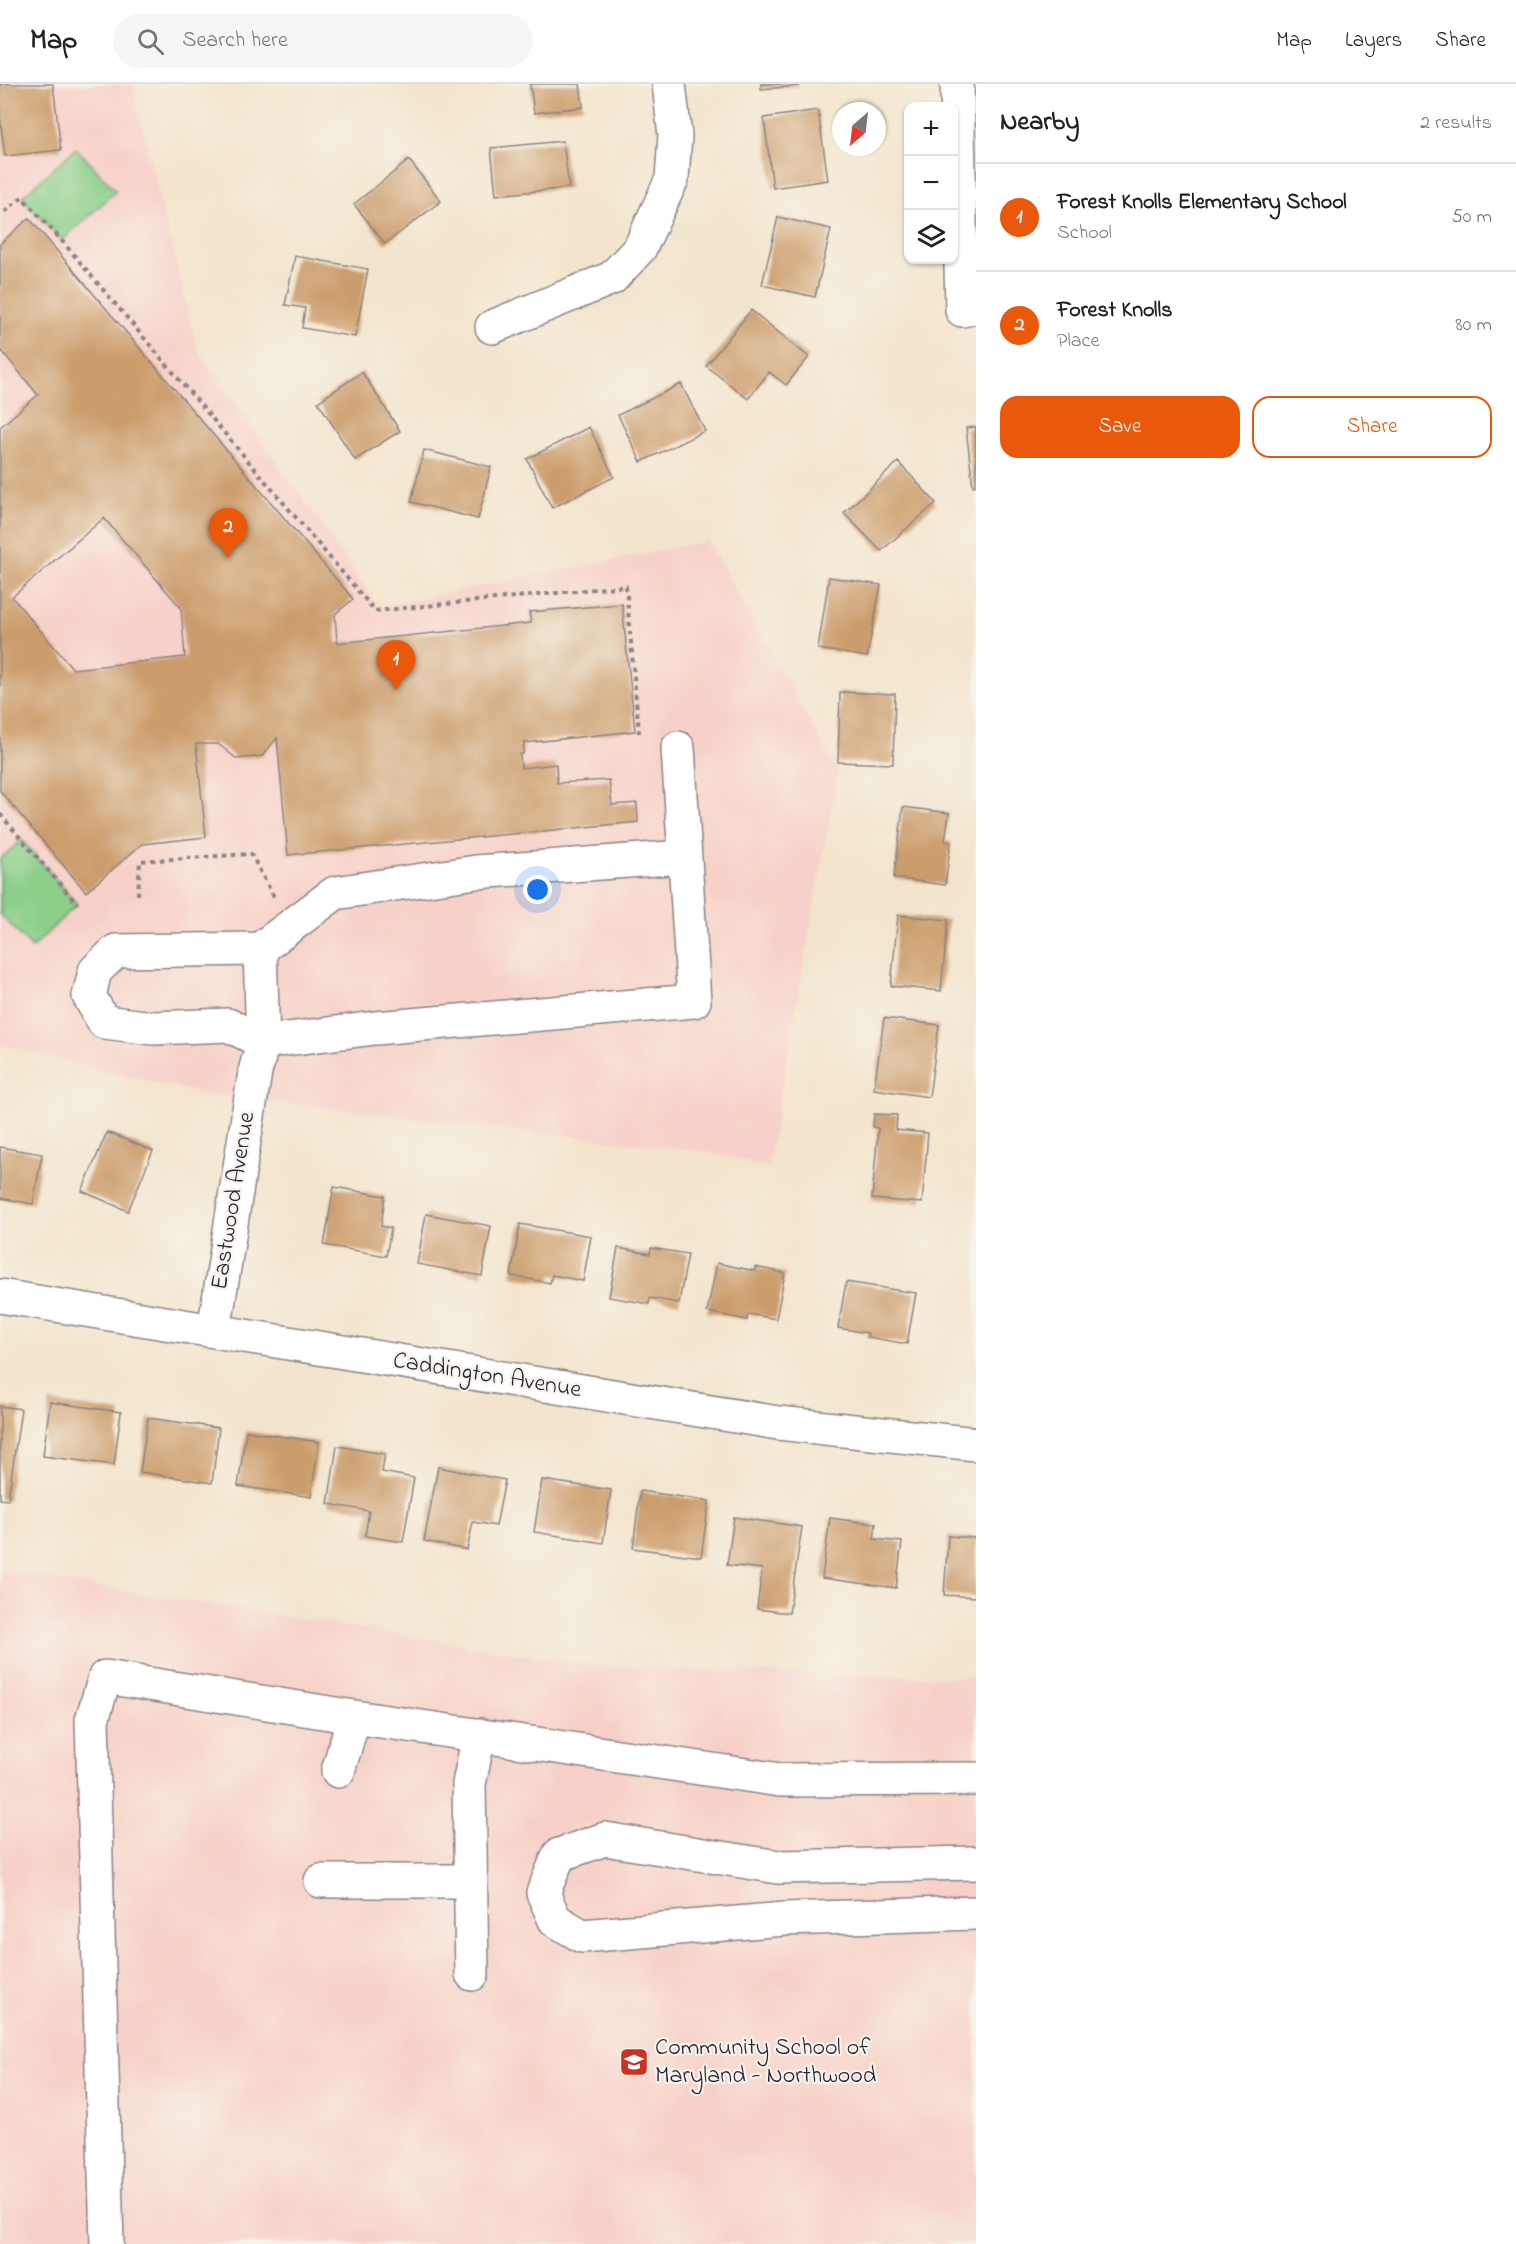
<!DOCTYPE html>
<html lang="en">
<head>
<meta charset="utf-8">
<style>
	body { margin:0; font-family:"Indie Flower",sans-serif; background:#f6f6f6; color:#222 }
	.controls { position:absolute; right:18px; top:18px; display:grid; overflow:hidden; border-radius:12px; box-shadow:0 2px 4px #0004 }
	.controls button { width:54px; height:54px; display:grid; place-items:center; padding:0; border:0; border-bottom:2px solid #e0e0e0; background:#fff; color:#222; font:30px sans-serif }
	.compass { position:absolute; left:832px; top:18px; width:54px; height:54px; border-radius:50%; background:#fff; box-shadow:0 2px 4px #0004; rotate:208deg }
	.you { position:absolute; left:538px; top:806px; width:21px; height:21px; margin:-15px; border:4px solid #fff; border-radius:50%; background:#1a73e8; box-shadow:0 0 0 9px #1a73e833 }
	.badge { display:grid; place-items:center; width:39px; height:39px; border-radius:50%; background:#ea580c; color:#fff; font-size:20px; font-weight:700 }
	.pin { position:absolute; translate:-50% -50px; filter:drop-shadow(0 2px 3px #0008) }
	.pin::after { content:''; position:absolute; top:32px; width:21px; height:18px; background:inherit; clip-path:polygon(0 0,100% 0,50% 100%) }
	.list { margin:0; padding:0; list-style:none }
	h2 { display:flex; justify-content:space-between; align-items:center; height:78px; margin:0; padding:0 24px; font-size:26px }
	h2 small { font-size:20px; font-weight:400; color:#767676 }
	.list li { display:grid; grid-template-columns:39px 1fr auto; gap:18px; align-items:center; box-sizing:border-box; height:108px; padding:0 24px; border-top:2px solid #e0e0e0 }
	.list b { display:block; font-size:22px; white-space:nowrap }
	.list p { margin:0; font-size:20px; white-space:nowrap; color:#767676 }
	.list em { font-size:20px; font-style:normal; color:#767676 }
	.actions { display:flex; gap:12px; padding:18px 24px }
	.actions a { flex:1; padding:14px 0; border:2px solid #ea580c; border-radius:18px; text-align:center; font-size:21px; color:#ea580c }
	.actions .main { background:#ea580c; color:#fff }
	.icon { flex:none; width:33px; height:33px; fill:none; stroke:currentColor; stroke-width:2; stroke-linecap:round; stroke-linejoin:round }
	.map { position:relative; flex:none; width:976px; height:2160px; overflow:hidden }
	header { display:flex; align-items:center; gap:36px; box-sizing:border-box; height:84px; padding:0 30px; background:#fff; border-bottom:2px solid #e0e0e0 }
	header strong { font-size:28px }
	nav { display:flex; gap:33px; margin-inline-start:auto; font-size:21px }
	.search { width:420px; height:54px; background:#f6f6f6; display:flex; align-items:center; gap:15px; box-sizing:border-box; padding:0 21px; border-radius:33px; color:#767676; font-size:22px }
	main { display:flex }
	aside { flex:1; background:#fff }
	.map>svg:first-child { display:block }
	.built { fill:#f7d1c9 }
	.green { fill:#8bcf89; stroke:#567862; stroke-width:1.5 }
	.building { fill:#cc9d6c; fill-rule:evenodd }
	.lines { fill:none; stroke-linecap:round; stroke-linejoin:round }
	.minor-casing { stroke:#8a8484; stroke-width:36 }
	.path { stroke:#8a8484; stroke-width:4; stroke-dasharray:4.5 4.5; stroke-linecap:butt }
	.minor { stroke:#fff; stroke-width:33 }
	.labels { text-anchor:middle; dominant-baseline:central; stroke-width:4.5; stroke-linejoin:round; paint-order:stroke }
	.street-label { font-size:24px; fill:#22223b; stroke:#f7f3e8 }
	.poi-label { font-size:24px; fill:#22223b; stroke:#f7f3e8; text-anchor:start }
</style>
</head>
<body>
<header>
<strong>Map</strong>
<div class="search"><svg class="icon" aria-label="search" viewBox="0 0 24 24"><circle cx="10" cy="10" r="6"/><path d="M15 15l6 6"/></svg>Search here</div>
<nav><a>Map</a><a>Layers</a><a>Share</a></nav>
</header>
<main>
<div class="map">
<svg width="976" height="2160" viewBox="0 0 976 2160">
	<rect width="100%" height="100%" fill="#f7f3e8"/>
	<filter id="ink" filterUnits="userSpaceOnUse"><feTurbulence type="fractalNoise" baseFrequency=".0167" numOctaves="2"/><feDisplacementMap in="SourceGraphic" scale="12" xChannelSelector="R" yChannelSelector="G"/><feConvolveMatrix kernelMatrix="1 2 1 2 8 2 1 2 1" color-interpolation-filters="sRGB"/></filter>
	<filter id="wash" filterUnits="userSpaceOnUse"><feTurbulence type="fractalNoise" baseFrequency=".008" numOctaves="4" result="noise"/><feDisplacementMap in="SourceGraphic" scale="24" xChannelSelector="R" yChannelSelector="G"/><feGaussianBlur stdDeviation="1.35" result="paint"/><feColorMatrix in="noise" values="0 0 0 0 0 0 0 0 0 0 0 0 0 0 0 0 0 1.4 0 .05"/><feComposite in="paint" operator="in"/></filter>
	<g filter="url(#wash)">
		<rect width="100%" height="100%" fill="#f3e5cd"/>
		<!-- built -->
		<path class="built" d="M0,0H134L136,20L197,264L379,523L708,457L838,688L768,1083L707,1068L204,1010L0,961Z
			M0,1487L597,1582L791,1590L976,1594V2160H0Z"/>
		<!-- green -->
		<path class="green" d="M76,64L116,107L62,157L22,113Z
			M22,756L77,820L32,864L0,830V775Z"/>
		<g id="blocks">
			<!-- building -->
			<path class="building" d="M0,0H53L61,66L5,72L0,33Z
				M530,0H580L583,23L534,29Z
				M761,0H799V2L761,5Z
				M818,26L828,96L773,104L764,34Z
				M563,57L569,104L496,111L491,64Z
				M409,76L441,117L385,160L354,120Z
				M778,133L831,145L815,213L762,201Z
				M29,134L353,515L335,530L337,559L531,539L529,528L622,520L635,647L524,659L523,670H520L521,684L556,680L557,699L609,696L612,721L637,719L638,738L288,771L277,654L262,672L237,675L218,660H196L206,753L142,760L86,808L0,707V343L38,311L2,267L0,269V160ZM104,434L181,524L185,573L73,585L12,513Z
				M295,172L368,185L355,253L302,244L305,224L285,221Z
				M751,226L809,273L786,301L769,288L748,315L706,282Z
				M362,288L400,347L355,376L318,318Z
				M681,300L705,347L641,378L618,331Z
				M589,343L614,393L552,424L527,375Z
				M976,343V401L973,402L966,344Z
				M424,366L491,383L478,435L411,418Z
				M898,378L936,419L881,467L844,429Z
				M829,493L881,501L867,573L818,565Z
				M840,608L895,610L893,680L838,678Z
				M903,723L949,729L945,757L951,758L945,801L894,794Z
				M898,831L948,836L941,907L891,902Z
				M884,934L939,941L929,1013L874,1005Z
				M874,1030L897,1031L896,1046L928,1049L922,1119L872,1115L878,1044L873,1043Z
				M107,1048L153,1067L128,1127L82,1107Z
				M0,1063L42,1070L33,1120L0,1114Z
				M334,1103L385,1112L381,1142L391,1144L386,1172L324,1161Z
				M426,1130L491,1142L482,1192L417,1180Z
				M520,1140L591,1152L583,1197L552,1191L550,1199L511,1192Z
				M618,1164L650,1170L651,1164L688,1170L679,1219L650,1214L649,1220L609,1213Z
				M717,1179L755,1187V1183L785,1189L776,1235L748,1230L747,1236L707,1228Z
				M846,1198L916,1209L907,1260L867,1253L868,1249L838,1244Z
				M50,1318L121,1328L114,1381L43,1372Z
				M0,1322L21,1325L8,1416L0,1415Z
				M148,1334L219,1344L212,1399L140,1388Z
				M246,1347L319,1358L311,1413L238,1402Z
				M337,1362L385,1370L382,1388L414,1394L403,1458L365,1452L369,1427L328,1420Z
				M438,1383L505,1396L496,1442L473,1438L467,1466L424,1457Z
				M542,1396L611,1406L603,1459L534,1448Z
				M640,1407L709,1417L701,1473L633,1464Z
				M734,1433L802,1443L789,1529L757,1525L762,1485L727,1481Z
				M830,1434L876,1440L874,1455L902,1458L896,1504L822,1494Z
				M948,1452L976,1454V1513L944,1511Z"/>
		</g>
	</g>
	<g filter="url(#ink)">
		<use href="#blocks" fill-opacity="0" stroke="#8a8484" stroke-width="1.5"/>
		<g class="lines">
			<!-- minor casing -->
			<g class="minor-casing">
				<path id="minor" d="M957,0L962,226L976,223
					M492,243L612,194L640,164L672,95L675,52L669,0
					M678,664L694,917L375,944L263,958L228,941L153,944L104,938L89,912L95,887L116,867L260,865L335,809L476,788L684,773
					M0,1212L778,1339L976,1360
					M214,1247L255,988L263,958L260,865
					M338,1687L354,1633
					M976,1779L778,1783L605,1755L559,1771L543,1809L555,1836L582,1852L784,1835L976,1829
					M321,1797H470
					M472,1890L469,1700L479,1651
					M107,2160L92,1636L105,1593L354,1633L780,1696L976,1695"/>
			</g>
			<!-- path -->
			<path class="path" d="M5,128L22,113L62,157L375,527L626,502L639,649
				M0,730L77,820
				M138,811L140,777L251,770L274,813"/>
			<!-- minor -->
			<use href="#minor" class="minor"/>
		</g>
	</g>
	<!-- icons -->
	<defs>
		<g id="school-square" transform="scale(1.5)"><rect x="-9" y="-9" width="18" height="18" rx="4" fill="#c8321e" stroke="#f7f3e8"/><path d="M0-5L7-2L0 1L-7-2ZM-4 1L0 2.5L4 1V4Q0 6-4 4Z" fill="#fff"/></g>
	</defs>
	<g fill-rule="evenodd">
		<use href="#school-square" x="634" y="1978"/>
	</g>
	<g class="labels">
		<!-- street labels -->
		<g class="street-label">
			<text transform="translate(234 1117) rotate(-81)">Eastwood Avenue</text>
			<text transform="translate(487 1292) rotate(9)">Caddington Avenue</text>
		</g>
		<!-- poi labels -->
		<g class="poi-label">
			<text x="655" y="1964">Community School of<tspan x="655" dy="28">Maryland - Northwood</tspan></text>
		</g>
	</g>
</svg>
<div class="controls">
<button>+</button>
<button>−</button>
<button><svg class="icon" aria-label="layers" viewBox="0 0 24 24"><path d="M12 4l9 5-9 5-9-5zM3 14l9 5 9-5"/></svg></button>
</div>
<svg class="compass" viewBox="-18 -18 36 36"><path d="M0-13l5 13h-10z" fill="#e53935"/><path d="M0 13l5-13h-10z" fill="#767676"/></svg>
<div class="you"></div>
<div class="pin badge" style="left:396px;top:606px">1</div>
<div class="pin badge" style="left:228px;top:474px">2</div>
</div>
<aside>
<h2>Nearby<small>2 results</small></h2>
<ul class="list">
<li><span class="badge">1</span><div><b>Forest Knolls Elementary School</b><p>School</p></div><em>50 m</em></li>
<li><span class="badge">2</span><div><b>Forest Knolls</b><p>Place</p></div><em>80 m</em></li>
</ul>
<div class="actions"><a class="main">Save</a><a>Share</a></div>
</aside>
</main>
</body>
</html>
